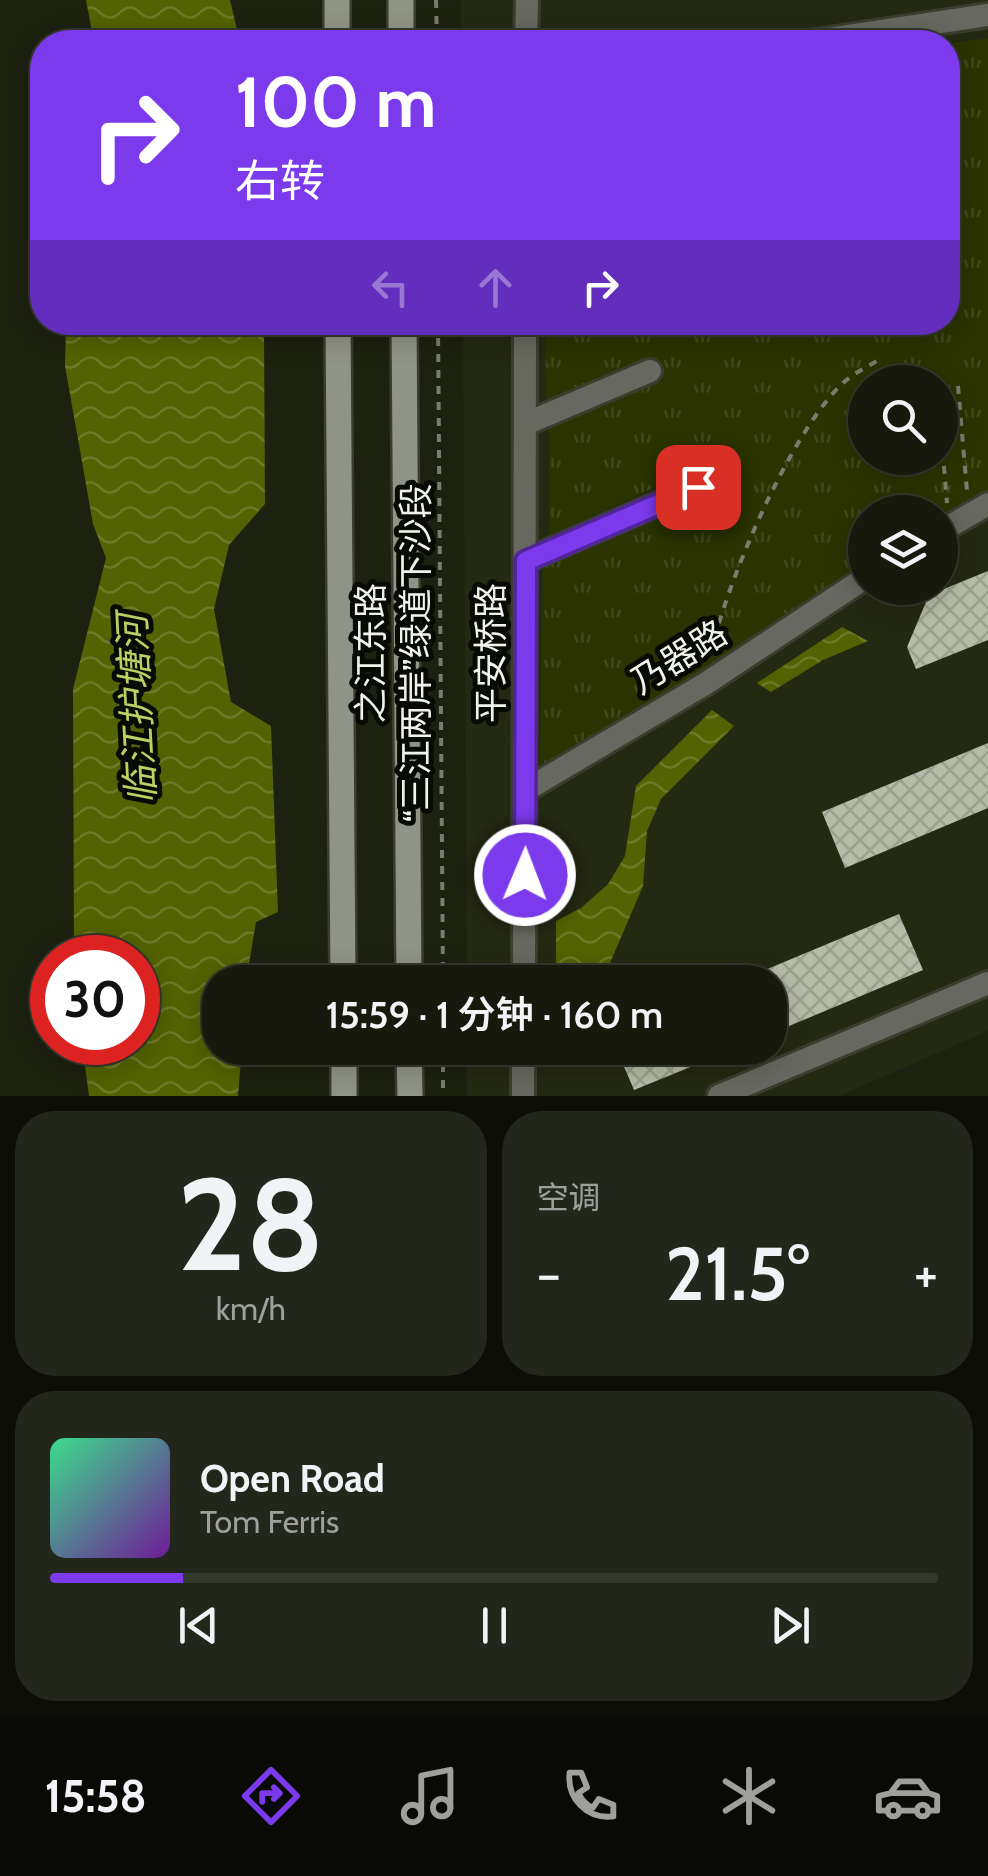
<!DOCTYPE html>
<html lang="zh">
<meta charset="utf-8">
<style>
body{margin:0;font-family:Cabin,"Noto Sans SC",sans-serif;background:#23261a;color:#f1f3f6;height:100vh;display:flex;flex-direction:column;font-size:38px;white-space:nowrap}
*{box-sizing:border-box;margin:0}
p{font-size:32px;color:#9ea09d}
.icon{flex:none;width:55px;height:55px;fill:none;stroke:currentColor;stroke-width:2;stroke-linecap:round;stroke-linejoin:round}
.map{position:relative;height:1096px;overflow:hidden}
.panel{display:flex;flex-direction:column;gap:15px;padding:15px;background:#0c0e07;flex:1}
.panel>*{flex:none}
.hud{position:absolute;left:30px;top:30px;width:930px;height:305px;border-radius:40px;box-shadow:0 5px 25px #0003,0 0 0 2px #35382d;background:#7c3aed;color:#fff;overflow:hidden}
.tools{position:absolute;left:848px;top:365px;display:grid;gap:20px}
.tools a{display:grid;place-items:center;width:110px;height:110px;border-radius:50%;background:#16190c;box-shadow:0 5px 25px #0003,0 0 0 2px #35382d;font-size:50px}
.speed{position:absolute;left:30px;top:935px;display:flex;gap:20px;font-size:50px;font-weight:700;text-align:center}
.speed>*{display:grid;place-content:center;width:130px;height:130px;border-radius:50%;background:#16190c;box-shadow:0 5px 25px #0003,0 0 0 2px #35382d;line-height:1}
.speed .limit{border:15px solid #d22;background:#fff;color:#111}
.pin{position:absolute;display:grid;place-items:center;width:85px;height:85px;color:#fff;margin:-42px;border-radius:20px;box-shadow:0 5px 15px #0006}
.me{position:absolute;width:110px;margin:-55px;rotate:1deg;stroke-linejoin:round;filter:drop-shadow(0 0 8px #0008)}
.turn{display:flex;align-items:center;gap:35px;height:210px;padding:0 40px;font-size:45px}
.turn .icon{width:130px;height:130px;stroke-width:2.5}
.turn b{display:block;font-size:70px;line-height:85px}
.lanes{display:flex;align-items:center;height:95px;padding:0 40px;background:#0003;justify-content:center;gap:50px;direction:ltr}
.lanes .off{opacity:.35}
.big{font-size:75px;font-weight:600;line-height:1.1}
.panel .card{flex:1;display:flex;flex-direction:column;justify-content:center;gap:15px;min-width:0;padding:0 35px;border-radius:40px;background:#23261a}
.panel .dial{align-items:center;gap:0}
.dial b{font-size:130px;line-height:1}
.song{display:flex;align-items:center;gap:30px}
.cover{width:120px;height:120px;border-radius:15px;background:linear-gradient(135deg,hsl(150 70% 55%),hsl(280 70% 35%))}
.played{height:10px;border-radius:5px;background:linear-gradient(90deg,#7c3aed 15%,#35382d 15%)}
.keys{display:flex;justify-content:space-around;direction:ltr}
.heat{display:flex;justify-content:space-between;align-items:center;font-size:55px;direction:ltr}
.panel .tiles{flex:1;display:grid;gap:15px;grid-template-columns:1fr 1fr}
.card:last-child{grid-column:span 2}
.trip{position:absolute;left:202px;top:965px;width:585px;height:100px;border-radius:40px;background:#16190c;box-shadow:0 5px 25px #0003,0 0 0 2px #35382d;font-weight:600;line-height:100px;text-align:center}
.dock{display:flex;height:160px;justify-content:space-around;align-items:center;background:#090a05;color:#9ea09d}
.dock .icon{width:70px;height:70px}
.dock .active{color:#7c3aed}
.dock b{font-size:45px;color:#f1f3f6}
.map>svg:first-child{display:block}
</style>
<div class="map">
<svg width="988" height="1096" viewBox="0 0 988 1096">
<defs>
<pattern id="grass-tufts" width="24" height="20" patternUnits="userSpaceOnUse" patternTransform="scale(2.5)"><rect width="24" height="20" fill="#2b3301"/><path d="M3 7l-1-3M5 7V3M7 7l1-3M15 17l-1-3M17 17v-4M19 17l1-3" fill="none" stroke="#40471a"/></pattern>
<pattern id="water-waves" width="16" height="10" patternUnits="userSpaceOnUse" patternTransform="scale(2.5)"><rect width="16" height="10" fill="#536202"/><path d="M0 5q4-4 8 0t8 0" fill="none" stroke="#6c7927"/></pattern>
<pattern id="building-cross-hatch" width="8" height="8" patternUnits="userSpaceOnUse" patternTransform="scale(2.5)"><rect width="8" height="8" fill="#b6bca7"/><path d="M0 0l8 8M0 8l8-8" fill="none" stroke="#9a9f8f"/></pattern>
</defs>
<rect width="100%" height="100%" fill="#1d2110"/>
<path fill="#242912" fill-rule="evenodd" d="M461 0H988V1031L839 1096H467V1048H770V982H467L463 323 948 322V42H461ZM865 382H940V458H865ZM865 512H940V588H865Z"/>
<path fill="url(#grass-tufts)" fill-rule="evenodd" d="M988 38V508L940 537V512H865V583L540 770 543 563 709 494 697 468 549 536V428L664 380 652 356 546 400 545 323 948 322V44ZM865 382H940V458H865Z"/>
<g fill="url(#water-waves)">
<polygon points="86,0 230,0 240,42 94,42"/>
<polygon points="255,323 264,330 265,504 229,545 214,609 231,702 271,726 278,912 256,922 246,982 220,982 220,1048 242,1048 238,1096 89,1096 82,1043 138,1042 138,958 74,957 73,689 106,558 93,524 65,366 66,323"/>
<polygon points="842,627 868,641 823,660 771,692 757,683"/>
<polygon points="712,710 734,726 661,799 647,831 643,886 610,963 609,982 556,982 556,921 581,908 608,884 625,856 636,786"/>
</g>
<g fill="url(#building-cross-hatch)">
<polygon points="988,571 988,640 916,669 907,647 929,595"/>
<polygon points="988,743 988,808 845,868 822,812"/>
<polygon points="899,914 923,970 770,1034 770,982 736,982"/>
<polygon points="616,1048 737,1048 634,1090"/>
</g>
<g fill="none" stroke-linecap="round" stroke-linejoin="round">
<defs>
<g id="minor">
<polyline points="526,42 527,0"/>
<polyline points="809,42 988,15"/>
<polyline points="525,424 650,371"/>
<polyline points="940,532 988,504"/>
<polyline points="525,561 697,487"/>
<polyline points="526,790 705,684 865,578"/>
<polyline points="524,982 525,322"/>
<polyline points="523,1096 523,1048"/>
<polyline points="719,1096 988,983"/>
</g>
<g id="secondary">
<polyline points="337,0 337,42"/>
<polyline points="401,0 401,42"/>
<polyline points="338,322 343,982"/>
<polyline points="404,322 409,982"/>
<polyline points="344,1048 344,1096"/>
<polyline points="409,1048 410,1096"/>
</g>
</defs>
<use href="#minor" stroke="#3b3e2e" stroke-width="28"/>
<use href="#secondary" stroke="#3b3e2e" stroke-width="30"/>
<g stroke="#797d6f" stroke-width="4" stroke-dasharray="8 8" stroke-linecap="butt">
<polyline points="436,0 437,42"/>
<polyline points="438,322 443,982"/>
<polyline points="958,386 967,491"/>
<polyline points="940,418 947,503"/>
<path d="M711 654C725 585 791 431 843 383 854 373 869 366 882 358"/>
<polyline points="443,1048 443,1096"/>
</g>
<use href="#minor" stroke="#676960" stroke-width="22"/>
<use href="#secondary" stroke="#909486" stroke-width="25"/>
</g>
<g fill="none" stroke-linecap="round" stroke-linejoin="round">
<defs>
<polyline id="route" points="525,875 526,561 698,487"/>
</defs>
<use href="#route" stroke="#51269a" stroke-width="25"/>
<use href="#route" stroke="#7c3aed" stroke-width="18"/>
</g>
<g text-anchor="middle" stroke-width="10" stroke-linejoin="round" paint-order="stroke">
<g font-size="35" fill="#f0f3e8" stroke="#080a04">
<text transform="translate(371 653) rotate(-90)" y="12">之江东路</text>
<text transform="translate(416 653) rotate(-90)" y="12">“三江两岸”绿道下沙段</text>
<text transform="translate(491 653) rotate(-90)" y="12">平安桥路</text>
<text transform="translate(679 657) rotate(-32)" y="12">乃器路</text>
</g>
<g font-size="38" font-style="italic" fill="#bad163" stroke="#080a04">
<text transform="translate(137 709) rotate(-93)" y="13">临江护塘河</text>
</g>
</g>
</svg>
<div class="tools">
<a><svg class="icon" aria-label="search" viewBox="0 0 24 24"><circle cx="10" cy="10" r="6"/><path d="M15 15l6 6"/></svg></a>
<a><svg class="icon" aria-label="layers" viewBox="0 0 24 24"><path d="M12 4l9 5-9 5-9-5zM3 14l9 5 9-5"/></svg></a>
</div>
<div class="speed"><div class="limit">30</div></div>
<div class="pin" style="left:698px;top:487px;background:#d93025"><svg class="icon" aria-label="arrive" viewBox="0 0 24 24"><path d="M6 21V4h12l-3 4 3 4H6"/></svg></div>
<svg class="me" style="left:525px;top:875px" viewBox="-20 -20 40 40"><circle r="17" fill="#7c3aed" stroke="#fff" stroke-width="3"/><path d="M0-11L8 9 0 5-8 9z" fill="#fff"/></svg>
<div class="trip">15:59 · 1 分钟 · 160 m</div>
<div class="hud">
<div class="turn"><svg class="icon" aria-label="right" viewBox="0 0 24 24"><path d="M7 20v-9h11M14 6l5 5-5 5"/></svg><div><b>100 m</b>右转</div></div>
<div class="lanes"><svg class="icon off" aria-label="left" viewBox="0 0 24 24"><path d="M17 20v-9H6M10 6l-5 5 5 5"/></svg><svg class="icon off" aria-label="ahead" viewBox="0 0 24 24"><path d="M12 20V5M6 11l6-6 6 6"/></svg><svg class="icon" aria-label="right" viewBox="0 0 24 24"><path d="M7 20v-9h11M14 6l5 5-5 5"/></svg></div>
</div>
</div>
<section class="panel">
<div class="tiles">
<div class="card dial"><b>28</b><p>km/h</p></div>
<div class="card"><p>空调</p>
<div class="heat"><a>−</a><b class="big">21.5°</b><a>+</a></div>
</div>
<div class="card">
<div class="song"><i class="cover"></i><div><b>Open Road</b><p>Tom Ferris</p></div></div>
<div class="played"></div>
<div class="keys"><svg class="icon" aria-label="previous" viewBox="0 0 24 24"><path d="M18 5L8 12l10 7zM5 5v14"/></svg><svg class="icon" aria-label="pause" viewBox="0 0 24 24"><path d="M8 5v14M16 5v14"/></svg><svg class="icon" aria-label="next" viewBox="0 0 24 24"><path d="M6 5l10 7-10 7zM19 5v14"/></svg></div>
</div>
</div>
</section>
<nav class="dock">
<b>15:58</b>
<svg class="icon active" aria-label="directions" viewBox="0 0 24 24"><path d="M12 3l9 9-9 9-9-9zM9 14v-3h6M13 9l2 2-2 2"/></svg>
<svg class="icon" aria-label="music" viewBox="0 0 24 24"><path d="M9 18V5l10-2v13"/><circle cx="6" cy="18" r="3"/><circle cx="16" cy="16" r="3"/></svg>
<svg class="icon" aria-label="phone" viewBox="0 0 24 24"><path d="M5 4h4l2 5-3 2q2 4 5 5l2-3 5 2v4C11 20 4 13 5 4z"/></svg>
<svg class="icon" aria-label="climate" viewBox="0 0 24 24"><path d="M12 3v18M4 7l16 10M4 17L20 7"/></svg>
<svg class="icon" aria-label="car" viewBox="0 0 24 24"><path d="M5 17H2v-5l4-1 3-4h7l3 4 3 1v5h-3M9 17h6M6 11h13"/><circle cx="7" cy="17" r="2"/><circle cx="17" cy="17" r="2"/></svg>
</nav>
